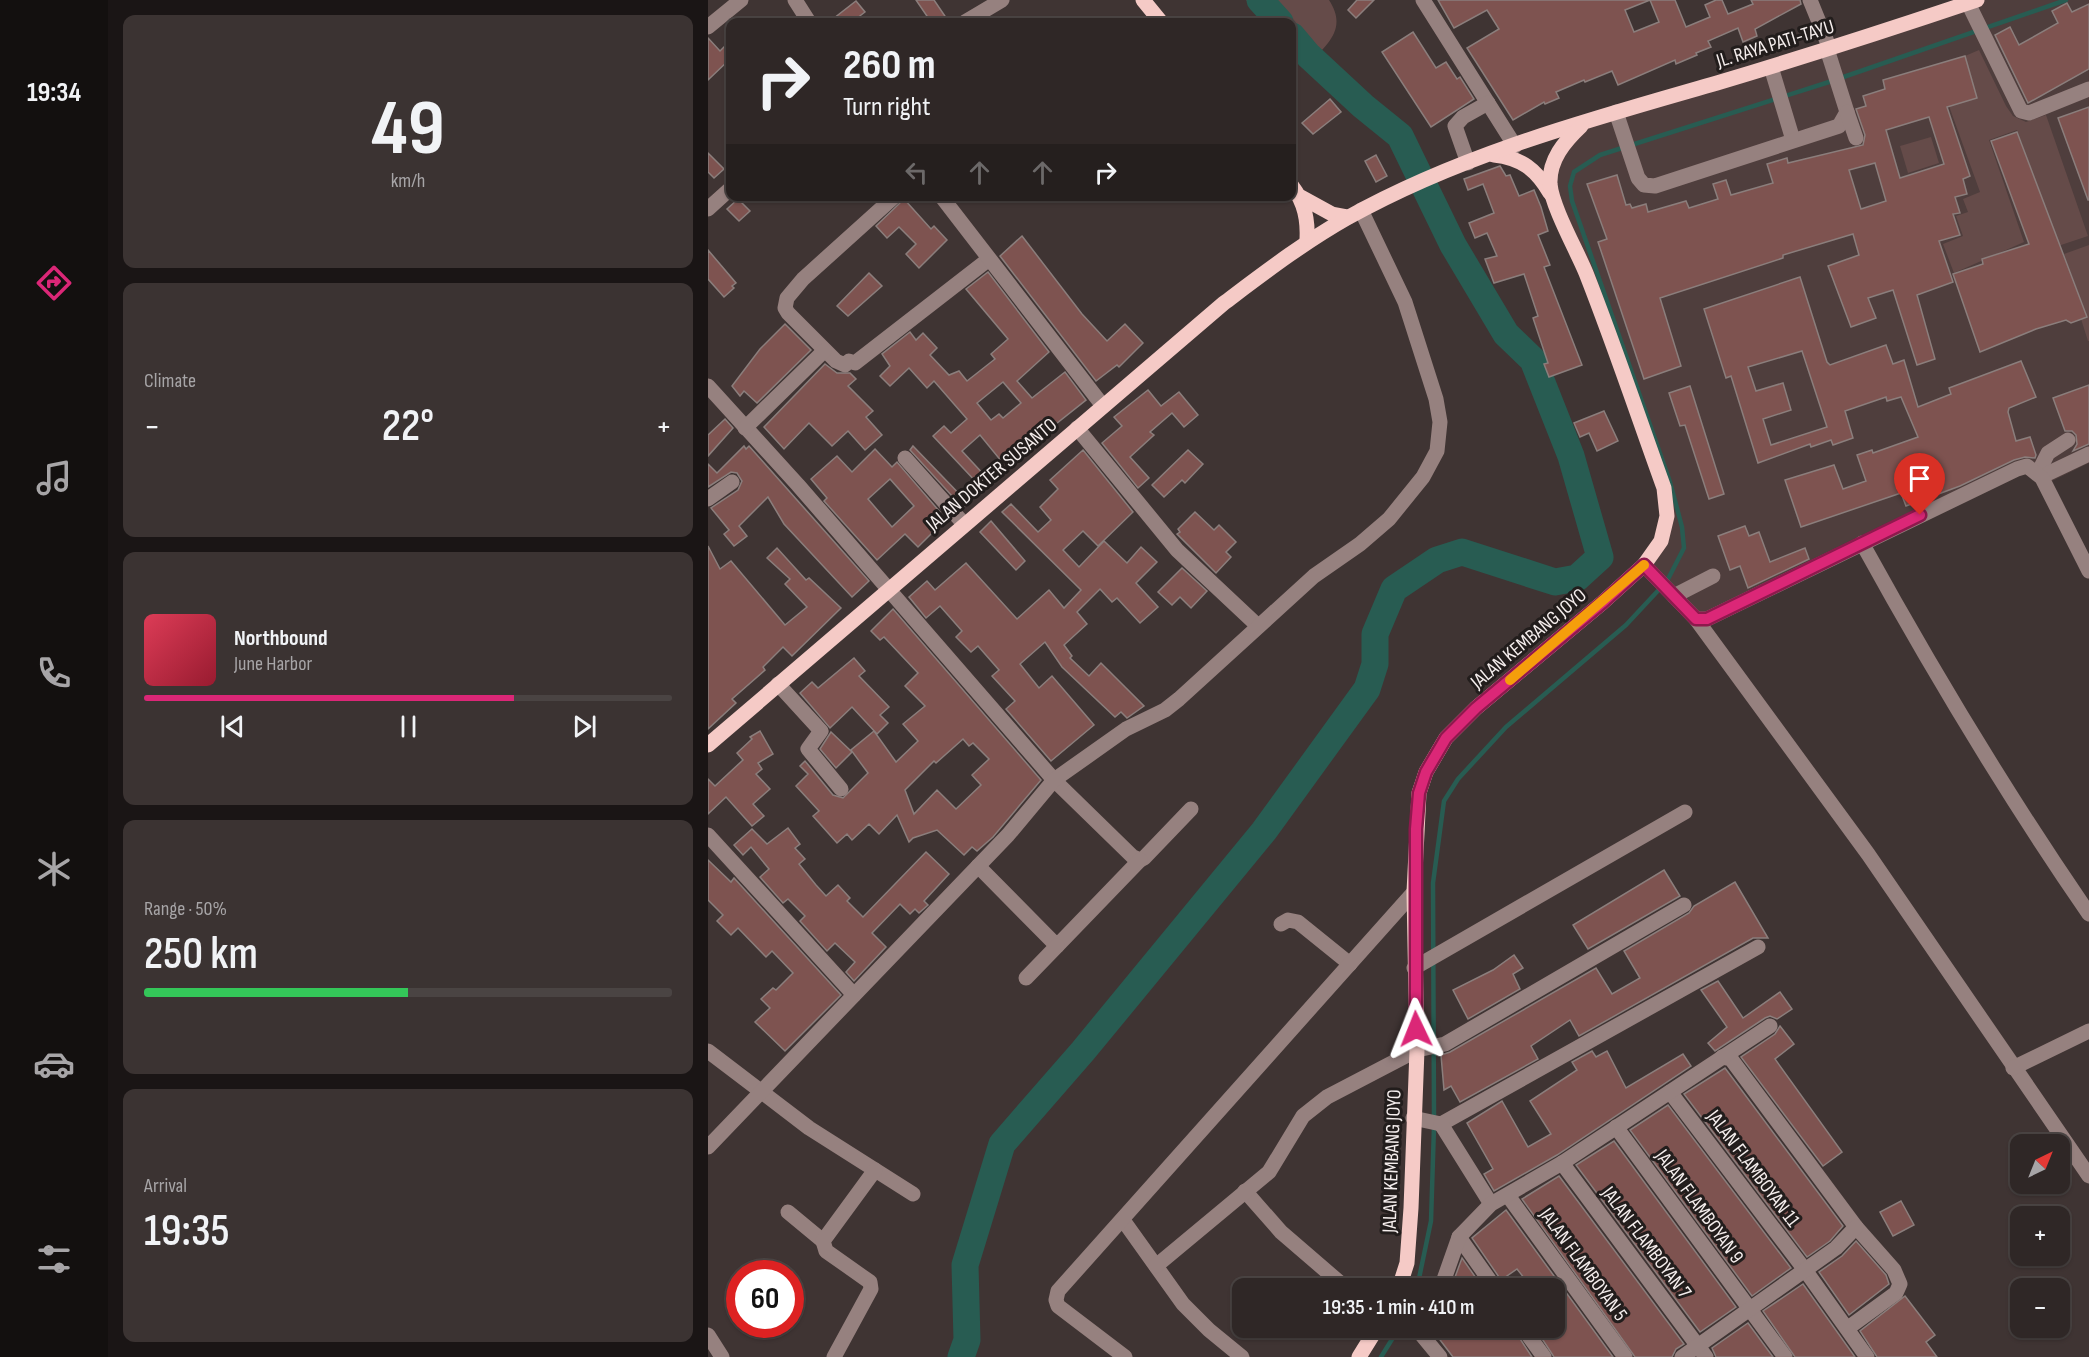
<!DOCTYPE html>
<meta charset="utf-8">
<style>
body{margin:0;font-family:"Sofia Sans Condensed",sans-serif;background:#3b3332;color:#f1f3f6;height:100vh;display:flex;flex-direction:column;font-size:22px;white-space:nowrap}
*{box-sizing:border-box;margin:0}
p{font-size:20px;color:#a7a5a7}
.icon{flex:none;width:33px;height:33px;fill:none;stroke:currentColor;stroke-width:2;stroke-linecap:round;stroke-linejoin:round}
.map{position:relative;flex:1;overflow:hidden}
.side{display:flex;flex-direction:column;gap:15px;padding:15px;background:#1a1515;width:600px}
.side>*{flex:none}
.banner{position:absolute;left:18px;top:18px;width:570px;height:183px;border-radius:12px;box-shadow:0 2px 4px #0004,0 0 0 2px #4a4443;background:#2f2726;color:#f1f3f6;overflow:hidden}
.needle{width:39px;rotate:43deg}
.fabs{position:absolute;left:1302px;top:1134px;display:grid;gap:12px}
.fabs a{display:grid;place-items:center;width:60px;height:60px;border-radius:12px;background:#2f2726;box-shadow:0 2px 4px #0004,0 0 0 2px #4a4443;font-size:30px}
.speed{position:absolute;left:18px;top:1260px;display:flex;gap:12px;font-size:30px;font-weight:700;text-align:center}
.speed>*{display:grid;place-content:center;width:78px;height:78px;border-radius:50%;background:#2f2726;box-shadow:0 2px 4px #0004,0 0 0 2px #4a4443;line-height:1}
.speed .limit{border:9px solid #d22;background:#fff;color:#111}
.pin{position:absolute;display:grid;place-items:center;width:51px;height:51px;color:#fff;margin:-62px -26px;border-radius:50% 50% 50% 0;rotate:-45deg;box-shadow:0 0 6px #0007}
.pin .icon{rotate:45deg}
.me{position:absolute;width:66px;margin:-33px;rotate:358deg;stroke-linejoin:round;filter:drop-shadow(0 0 4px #0008)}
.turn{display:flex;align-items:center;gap:21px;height:126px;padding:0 18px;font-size:27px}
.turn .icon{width:78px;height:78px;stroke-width:2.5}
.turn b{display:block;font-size:42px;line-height:51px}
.lanes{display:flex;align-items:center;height:57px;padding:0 18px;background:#0003;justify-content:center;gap:30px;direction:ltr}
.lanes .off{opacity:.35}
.big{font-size:45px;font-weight:600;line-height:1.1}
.side .tile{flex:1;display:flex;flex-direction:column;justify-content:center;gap:9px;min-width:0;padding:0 21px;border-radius:12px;background:#3b3332}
.side .dial{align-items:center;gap:0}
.dial b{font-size:78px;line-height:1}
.song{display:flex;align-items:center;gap:18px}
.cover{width:72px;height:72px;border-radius:9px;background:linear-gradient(135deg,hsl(350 70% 55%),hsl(350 70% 35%))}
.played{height:6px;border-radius:3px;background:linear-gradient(90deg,#db2777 70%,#4a4443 70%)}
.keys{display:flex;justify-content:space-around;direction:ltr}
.heat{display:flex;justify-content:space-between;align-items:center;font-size:33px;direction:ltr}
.charge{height:9px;border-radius:4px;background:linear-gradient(90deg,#34c759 50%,#4a4443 0)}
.trip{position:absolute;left:524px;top:1278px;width:333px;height:60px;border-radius:12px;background:#2f2726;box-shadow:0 2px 4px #0004,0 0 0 2px #4a4443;font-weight:600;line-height:60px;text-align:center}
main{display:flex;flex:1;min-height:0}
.dock{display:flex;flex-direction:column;width:108px;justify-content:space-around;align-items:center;background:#13100f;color:#a7a5a7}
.dock .icon{width:42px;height:42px}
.dock .current{color:#db2777}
.dock b{font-size:27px;color:#f1f3f6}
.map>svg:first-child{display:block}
</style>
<main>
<nav class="dock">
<b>19:34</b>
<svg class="icon current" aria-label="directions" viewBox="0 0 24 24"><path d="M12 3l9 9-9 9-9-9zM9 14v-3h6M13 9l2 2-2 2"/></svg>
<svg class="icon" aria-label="music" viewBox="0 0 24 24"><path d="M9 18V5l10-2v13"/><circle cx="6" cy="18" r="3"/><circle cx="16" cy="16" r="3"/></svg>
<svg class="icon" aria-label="phone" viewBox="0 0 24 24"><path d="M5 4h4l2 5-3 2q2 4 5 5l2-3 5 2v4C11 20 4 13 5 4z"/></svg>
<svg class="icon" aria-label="climate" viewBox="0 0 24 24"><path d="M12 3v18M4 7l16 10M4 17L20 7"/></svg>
<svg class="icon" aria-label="car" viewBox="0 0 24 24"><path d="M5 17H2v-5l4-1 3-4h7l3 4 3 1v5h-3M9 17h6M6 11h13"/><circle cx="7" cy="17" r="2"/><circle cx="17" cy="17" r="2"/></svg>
<svg class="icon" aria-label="filters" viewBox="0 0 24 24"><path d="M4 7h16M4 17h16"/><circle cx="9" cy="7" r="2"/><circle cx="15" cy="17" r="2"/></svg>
</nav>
<section class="side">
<div class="tile dial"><b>49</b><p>km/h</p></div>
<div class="tile"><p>Climate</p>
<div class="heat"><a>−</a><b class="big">22°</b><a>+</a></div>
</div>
<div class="tile">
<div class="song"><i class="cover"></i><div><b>Northbound</b><p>June Harbor</p></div></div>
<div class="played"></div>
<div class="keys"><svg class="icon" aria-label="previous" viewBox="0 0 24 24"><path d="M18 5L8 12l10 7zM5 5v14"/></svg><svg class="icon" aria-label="pause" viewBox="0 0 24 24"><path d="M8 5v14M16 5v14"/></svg><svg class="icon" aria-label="next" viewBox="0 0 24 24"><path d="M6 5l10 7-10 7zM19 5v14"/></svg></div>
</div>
<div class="tile"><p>Range · 50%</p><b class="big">250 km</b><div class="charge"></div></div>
<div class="tile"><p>Arrival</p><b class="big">19:35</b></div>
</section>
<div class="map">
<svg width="1381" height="1357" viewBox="0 0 1381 1357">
<rect width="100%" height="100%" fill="#3f3433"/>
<polygon fill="#4f3e3d" points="1269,0 1381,0 1381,463 1338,484 1324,469 999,619 936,565 959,516 843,169 877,122"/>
<g fill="#654b49">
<path d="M538 0H621C640 29 619 44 601 64L584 46V22H561Z"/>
<polygon points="1271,50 1298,106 1305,116 1318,122 1338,115 1380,236 1350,246 1309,130 1281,140 1316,242 1246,273 1235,244 1255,236 1248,216 1260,212 1255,199 1272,192 1241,106 1269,98 1257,56"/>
<polygon points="1223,137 1231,163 1200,173 1192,146"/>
<polygon points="1381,245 1381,341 1380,341 1373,319 1379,317 1356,254"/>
</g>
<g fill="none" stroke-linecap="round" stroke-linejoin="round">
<g stroke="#285c52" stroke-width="4.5">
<polyline points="726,1118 725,883 736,801 750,779 798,727 918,625 959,581 976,548 974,527 962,482 864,201 862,186 866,172 892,155 1121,82 1358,0"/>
<polyline points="709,1288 723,1221 726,1127"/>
<polyline points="673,1357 691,1328"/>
</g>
<g stroke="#285c52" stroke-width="27">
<polyline points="552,0 572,22"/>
<polyline points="253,1357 259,1340 257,1265 294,1144 375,1051 556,831 659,689 667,664 667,634 686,589 729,560 754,552 847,582 869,578 892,557 863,456 825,360 798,334 745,245 692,136 655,106 600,55 584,36"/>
</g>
</g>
<g fill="#7e5350" stroke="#8b7e7c" stroke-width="1.5" fill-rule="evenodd">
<polygon points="208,0 226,0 241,22 223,22"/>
<polygon points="649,0 666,0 648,18 640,10"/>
<polygon points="730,0 942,0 917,10 926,32 951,22 942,0 967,0 978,27 1002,17 997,5 1008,0 1014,0 1020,14 1045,4 1043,0 1092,0 1093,4 1047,29 1049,36 1035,42 1030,28 1000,41 1003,47 988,53 989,55 968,64 967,60 910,85 904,71 877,82 876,80 848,92 851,98 837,104 836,102 805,120 759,48 791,29 779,10 746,28"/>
<polygon points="148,1 157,12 144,22 121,22"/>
<polygon points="1359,3 1364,12 1381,4 1381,69 1320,103 1287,35 1302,27 1311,45 1350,23 1344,11"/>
<polygon points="705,32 728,68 738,62 749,79 752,77 766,99 723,127 674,52"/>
<polygon points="0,38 12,51 22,41 22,59 0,80"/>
<path d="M1257 56 1269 98 1239 107 1262 176 1255 179 1259 194 1247 197 1252 213 1245 214 1252 235 1231 241 1245 282 1209 295 1227 359 1209 365 1185 290 1160 298 1168 318 1143 327 1120 266 1151 255 1145 234 1075 255V258L952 298 973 366 936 379 890 242 899 239 879 184 909 175 918 205 922 204 924 208 938 204 940 212 978 201 981 208 1010 199 1005 184 1018 180 1023 195 1065 183 1059 164 1079 158 1080 163 1155 145 1157 135 1148 109 1158 106 1155 96 1177 89 1175 80ZM1221 117 1236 164 1192 178 1178 130ZM1167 163 1178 201 1153 209 1141 170Z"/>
<polygon points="622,99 633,112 605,134 594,123"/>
<polygon points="1381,107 1381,200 1380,200 1350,118"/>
<polygon points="1309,132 1379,317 1363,323 1358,320 1328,329 1272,352 1245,274 1275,264 1274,259 1321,244 1283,141"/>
<polygon points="0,153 16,169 6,178 0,172"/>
<polygon points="668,155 679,176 668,182 657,161"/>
<polygon points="792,166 798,176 802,175 811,196 826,190 833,207 840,231 830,235 842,265 836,267 874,365 841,377 836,364 840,363 825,318 830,316 816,274 786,283 777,259 789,256 779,233 767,238 761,223 786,213 775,184 760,190 756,179"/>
<polygon points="30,199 42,211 31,221 19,209"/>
<polygon points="196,199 223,229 226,226 239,240 211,268 198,254 208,244 191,227 179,238 168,226"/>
<polygon points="314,236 374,314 399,341 417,324 435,343 411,367 409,365 388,381 292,256"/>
<polygon points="0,250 28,283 24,286 26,288 16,297 0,279"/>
<path d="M280 272 341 352 309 381 324 398 357 372 378 400 334 435 328 429 303 449 306 452 294 462 272 435 254 451 278 477 270 484 225 436 236 426 243 433 259 419 226 381 219 388 201 368 182 386 172 376 182 366 174 354 202 332 208 340 215 333 229 348 222 355 241 375 251 371 259 381 287 359 283 354 300 339 258 289ZM295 382 313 403 295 418 291 414 283 420 269 403Z"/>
<polygon points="161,273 174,286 140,316 129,306"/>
<path d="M1092 277 1119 362 1122 365 1178 345 1185 364 1196 360 1210 407 1243 394 1241 388 1313 361 1328 397 1301 408 1300 412 1308 441 1322 437 1328 455 1327 458 1317 457 1306 460 1252 486 1198 506 1193 493 1093 527 1077 480 1126 465 1135 489 1158 481 1149 455 1164 450 1165 453 1210 437 1193 397 1179 401 1178 397 1137 411 1145 438 1125 445 1123 440 1103 447 1102 444 1050 463 1023 376 1018 378 996 309ZM1094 351 1119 427 1063 445 1055 419 1083 410 1075 383 1048 391 1040 367Z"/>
<polygon points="77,324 103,350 49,403 36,391 32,396 24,386 52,349"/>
<polygon points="117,364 129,373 142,373 148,379 140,386 165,411 158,417 174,435 157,450 140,431 124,446 101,423 76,449 56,427"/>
<polygon points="1381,385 1381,444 1365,451 1369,444 1368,435 1364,431 1357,431 1345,398"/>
<polygon points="982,386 1016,494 1001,499 977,425 972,426 961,393"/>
<polygon points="440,390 453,406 471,392 490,415 476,427 464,413 442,432 446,435 422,457 441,478 430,488 394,443 414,426 406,417"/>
<polygon points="896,411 910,441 889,451 881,433 872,437 866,423"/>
<polygon points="17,419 25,428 0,456 0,435"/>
<polygon points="36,446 38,449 41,446 161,581 144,597 76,524 60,497 31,526 39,536 26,546 16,534 21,530 3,508 30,490 34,481 29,473 23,472 0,487 0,464 9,473"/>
<polygon points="205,446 260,503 255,508 202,450"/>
<path d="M167 449 184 467 189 462 232 512 219 525 225 532 210 547 197 534 169 560 116 501 119 498 103 479 129 456 144 472ZM182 479 206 506 184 527 160 499Z"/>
<polygon points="375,450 425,512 390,546 375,531 355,550 371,567 396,541 419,563 433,547 449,562 428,583 450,607 432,623 409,598 404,602 392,589 369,612 379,624 356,645 364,656 362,658 381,676 393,663 436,706 419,718 413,712 407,717 354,667 337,642 312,664 331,688 344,676 386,725 343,761 298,709 307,701 284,676 291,670 270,646 263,652 248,637 254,631 232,606 218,618 201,597 219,581 227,590 258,563 309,619 341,590 356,608 373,590 294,512 303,504 330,532 343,520 332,507 350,489 342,480"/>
<polygon points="480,450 495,464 477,483 474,480 456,497 444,485"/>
<polygon points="487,512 506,530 511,525 528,542 518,552 523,557 508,573 469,534 472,532 470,529"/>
<polygon points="283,521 317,561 308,570 272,532"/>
<polygon points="1037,526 1041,536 1051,532 1062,562 1097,548 1101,559 1040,588 1032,566 1022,570 1010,536"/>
<polygon points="0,546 12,569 23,561 77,625 99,607 77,584 82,579 59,558 69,548 98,580 101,578 133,608 84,656 75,647 55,667 57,670 24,699 28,703 0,729"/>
<polygon points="474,568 499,591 483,608 472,597 464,605 450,592"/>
<path d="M185 609 333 780 285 837 269 851 264 847 256 855 229 830 205 838 201 842 189 815 171 834 161 824 144 840 139 834 129 843 105 816 111 811 88 786 100 774 92 766 97 761 125 795 135 798 160 773 143 750 166 731 188 762 210 741 195 724 217 706 197 686 210 673 176 637 172 640 163 631ZM255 739 261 746 265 743 281 759 264 775 273 785 248 809 229 790 206 814 197 790 226 761 228 763Z"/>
<polygon points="146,658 157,671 151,676 181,707 172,715 180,723 169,734 144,707 122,728 92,693 104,682 110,688"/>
<polygon points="52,731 65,754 50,763 54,769 48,774 62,789 45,804 56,816 44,826 18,797 0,814 0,779 7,786 35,760 29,753 44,739 42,737"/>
<polygon points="123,732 144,752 128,768 112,749"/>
<polygon points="80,828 92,844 87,848 97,859 91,864 108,885 118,896 130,885 142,898 139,901 155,917 218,852 241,874 216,901 220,905 211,913 207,909 202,914 192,904 164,933 178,947 146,981 138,972 147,962 127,943 119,951 92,921 97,916 80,899 75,903 52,877 61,869 43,847 35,855 26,845 44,829 59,844"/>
<polygon points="0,860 23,882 26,878 133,995 77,1051 47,1022 62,1008 53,999 65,988 68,990 85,973 64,951 58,957 30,928 23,935 9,921 15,915 0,900"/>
<polygon points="956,870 972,896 880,949 865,925"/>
<polygon points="1027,882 1060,938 1045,938 871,1036 862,1020 823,1046 830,1059 752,1102 743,1086 736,1090 733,1055 742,1052 888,968 904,994 932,978 916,951 981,913 986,906"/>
<polygon points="806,955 815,968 805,974 812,989 760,1019 745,990 785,970"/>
<polygon points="1010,981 1035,1018 1072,992 1084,1009 1069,1019 1062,1016 1057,1018 1007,1051 1000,1043 1019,1027 993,990"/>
<polygon points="1072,1026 1086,1044 1067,1059 1134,1152 1115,1166 1033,1057 1067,1034"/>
<polygon points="884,1051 888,1057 899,1051 918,1088 975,1054 983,1066 849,1155 786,1191 776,1174 785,1169 759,1123 794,1101 820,1147 843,1134 822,1101 869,1070 864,1062"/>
<polygon points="1017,1068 1135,1226 1122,1241 1099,1257 976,1094"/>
<polygon points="960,1105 1083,1268 1044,1296 922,1130"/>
<polygon points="906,1141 1028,1307 992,1332 868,1165"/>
<polygon points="851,1176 976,1344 968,1349 964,1357 927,1357 814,1199"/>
<polygon points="1193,1201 1206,1225 1185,1236 1172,1212"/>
<polygon points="798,1210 905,1357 846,1357 827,1328 846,1328 846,1288 824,1288 809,1269 793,1280 764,1238"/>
<polygon points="1148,1241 1178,1275 1181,1284 1141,1315 1111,1272 1134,1256"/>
<polygon points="754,1258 775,1288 743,1288"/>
<polygon points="1095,1284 1147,1357 1087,1357 1055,1311"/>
<polygon points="1197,1296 1227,1335 1218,1342 1229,1357 1169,1357 1152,1331"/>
<polygon points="1040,1323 1065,1357 1008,1357 1004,1348"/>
<polygon points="723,1328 805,1328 824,1357 745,1357"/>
</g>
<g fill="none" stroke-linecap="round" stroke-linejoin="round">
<g stroke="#96817f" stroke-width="15">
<polyline points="87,0 101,22"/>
<polyline points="715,0 807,146"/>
<polyline points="1102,0 1122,49"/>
<polyline points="1260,3 1313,111 1321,113 1381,89"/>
<polyline points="257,22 294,0"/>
<polyline points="0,27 33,0"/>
<polyline points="1063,67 1085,140"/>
<polyline points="908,112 930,178 936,185 947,186 1131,126 1139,112 1119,49"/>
<polyline points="1139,112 1148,138"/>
<polyline points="760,163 747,126 755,117 780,103"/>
<polyline points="187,196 95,279 79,298 77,308 80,313 128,361 137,365 141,361 147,363 281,259"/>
<polyline points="233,196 395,406"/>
<polyline points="0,209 22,189"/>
<polyline points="0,386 90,485 346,780 425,857 432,860 436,858 483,809"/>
<polyline points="37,428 116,351"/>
<polyline points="369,428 469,550 550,626"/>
<polyline points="197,458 256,524"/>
<polyline points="1330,473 1340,453 1360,440"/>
<polyline points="1341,473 1381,454"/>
<polyline points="0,499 24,482"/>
<path d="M1154 543C1224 670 1299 795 1381 914"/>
<polyline points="936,565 988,619 1160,854 1381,1176"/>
<polyline points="966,596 1005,576"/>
<polyline points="988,619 999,619 1309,469 1319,466 1334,478 1381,571"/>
<polyline points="70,684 113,731 100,749 133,789"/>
<polyline points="0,835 146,995"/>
<polyline points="270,866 349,946 432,860"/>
<polyline points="573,924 580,920 590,922 642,964"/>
<polyline points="706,968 977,812"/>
<polyline points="318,978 349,946"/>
<polyline points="0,1051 101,1128 205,1194"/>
<polyline points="1014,1057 1023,1059 1148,1227 1186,1270 1192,1284 1188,1293 1140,1328"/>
<polyline points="1305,1068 1381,1031"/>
<polyline points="962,1092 1097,1270 1159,1357"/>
<polyline points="705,1118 733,1124 1050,947"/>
<polyline points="733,1124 783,1204"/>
<polyline points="908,1127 1077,1357"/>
<polyline points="0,1147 300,835 346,780 418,729 457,710 471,699 606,576 652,544 681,519 715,477 729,451 732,422 728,399 697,302 653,210"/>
<polyline points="854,1163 998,1357"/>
<polyline points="537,1191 573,1232 638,1288"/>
<polyline points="801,1197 917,1357"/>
<polyline points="80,1212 115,1241"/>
<polyline points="415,1220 475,1304 501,1330 534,1357"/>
<polyline points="751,1237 787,1288"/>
<polyline points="448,1266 561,1172 595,1116 619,1097 709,1050 737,1044 976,905"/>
<polyline points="733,1288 751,1237 783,1204 854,1163 1062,1026"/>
<polyline points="708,1328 732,1357"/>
<polyline points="815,1328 836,1357"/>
<polyline points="0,1335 14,1357"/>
<polyline points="126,1357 163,1289 162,1282 118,1251 115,1241 167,1170"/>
<polyline points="417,1357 350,1306 348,1300 350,1291 706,892"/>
<polyline points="974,1357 1128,1248 1148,1227"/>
</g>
<g stroke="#f5cac6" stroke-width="15">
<polyline points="435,0 453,22"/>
<path d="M786 155C813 158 828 169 842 193"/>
<path d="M584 186C597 203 600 220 599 241"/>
<polyline points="593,197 624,214 640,217"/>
<path d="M0 745 516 303C556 273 595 243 639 218 753 154 884 119 1009 83 1096 57 1183 29 1269 0"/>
<path d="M691 1288 699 1263 703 1208 709 1050 706 892 711 793 718 772 738 738 768 708 894 603 936 565 953 541 959 516 956 488C930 416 906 344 878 273 869 251 844 207 842 184 841 160 856 142 873 126"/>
<polyline points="651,1357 669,1328"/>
</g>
</g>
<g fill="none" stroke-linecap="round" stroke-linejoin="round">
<defs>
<polyline id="route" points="708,1029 708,829 711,793 718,772 738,738 768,708 894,603 936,565 988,619 999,619 1212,515"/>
</defs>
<use href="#route" stroke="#8e194d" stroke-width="15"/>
<use href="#route" stroke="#db2777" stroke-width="10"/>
<polyline stroke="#f59e0b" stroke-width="10" points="802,680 936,565"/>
</g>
<g text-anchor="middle" stroke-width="6" stroke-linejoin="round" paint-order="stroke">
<g font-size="20" fill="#f5eeed" stroke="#221d1c">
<text transform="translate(1067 43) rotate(-17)" y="7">JL. RAYA PATI-TAYU</text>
<text transform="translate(283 474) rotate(-40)" y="7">JALAN DOKTER SUSANTO</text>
<text transform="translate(820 638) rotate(-40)" y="7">JALAN KEMBANG JOYO</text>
<text transform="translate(683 1161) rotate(-88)" y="7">JALAN KEMBANG JOYO</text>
<text transform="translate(1046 1168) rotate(53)" y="7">JALAN FLAMBOYAN 11</text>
<text transform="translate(992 1206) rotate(54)" y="7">JALAN FLAMBOYAN 9</text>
<text transform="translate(939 1242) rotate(53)" y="7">JALAN FLAMBOYAN 7</text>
<text transform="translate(876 1264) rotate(54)" y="7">JALAN FLAMBOYAN 5</text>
</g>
</g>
</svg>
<div class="fabs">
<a><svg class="needle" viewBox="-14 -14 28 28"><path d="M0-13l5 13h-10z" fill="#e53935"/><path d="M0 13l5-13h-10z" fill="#a7a5a7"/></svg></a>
<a>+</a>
<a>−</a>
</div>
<div class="speed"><div class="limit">60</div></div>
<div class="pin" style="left:1212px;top:515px;background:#d93025"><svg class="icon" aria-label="arrive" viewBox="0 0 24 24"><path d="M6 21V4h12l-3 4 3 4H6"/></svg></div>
<svg class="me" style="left:708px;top:1029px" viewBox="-20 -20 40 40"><path d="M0-17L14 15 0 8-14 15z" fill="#db2777" stroke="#fff" stroke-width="4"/></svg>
<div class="trip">19:35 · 1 min · 410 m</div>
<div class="banner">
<div class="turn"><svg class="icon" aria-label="right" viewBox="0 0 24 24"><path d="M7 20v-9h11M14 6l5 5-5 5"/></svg><div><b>260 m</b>Turn right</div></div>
<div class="lanes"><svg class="icon off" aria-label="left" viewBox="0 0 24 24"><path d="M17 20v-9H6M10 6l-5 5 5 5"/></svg><svg class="icon off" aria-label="ahead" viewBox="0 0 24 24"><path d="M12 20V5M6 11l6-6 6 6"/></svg><svg class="icon off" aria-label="ahead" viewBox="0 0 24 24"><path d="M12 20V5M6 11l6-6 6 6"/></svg><svg class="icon" aria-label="right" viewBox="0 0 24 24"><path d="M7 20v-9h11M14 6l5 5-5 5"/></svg></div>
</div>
</div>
</main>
